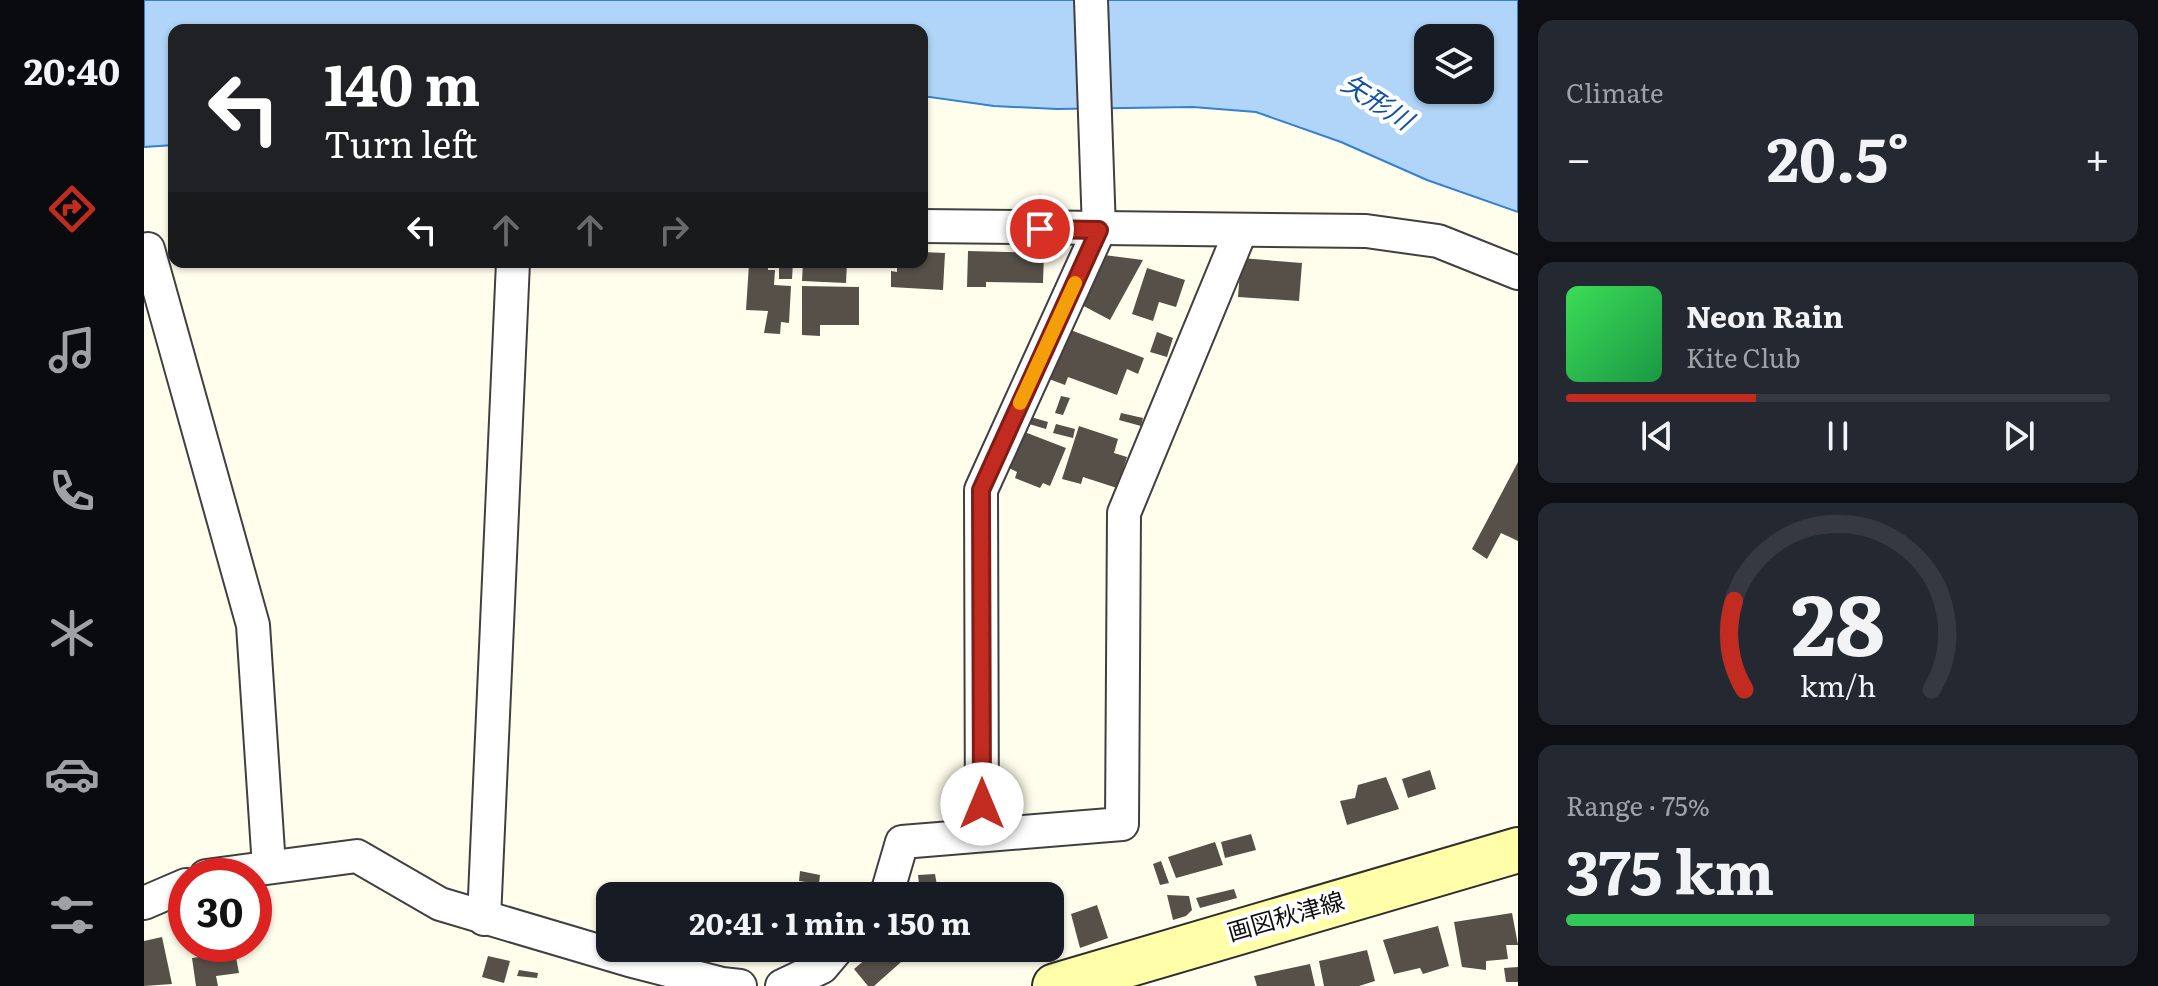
<!DOCTYPE html>
<meta charset="utf-8">
<style>
body{margin:0;font-family:Literata,"Noto Sans JP",serif;background:#242831;color:#f1f3f6;height:100vh;display:flex;flex-direction:column;font-size:30px;white-space:nowrap}
*{box-sizing:border-box;margin:0}
p{font-size:26px;color:#9ea1a6}
.icon{flex:none;width:44px;height:44px;fill:none;stroke:currentColor;stroke-width:2;stroke-linecap:round;stroke-linejoin:round}
.map{position:relative;flex:1;overflow:hidden}
.side{display:flex;flex-direction:column;gap:20px;padding:20px;background:#0d0f14;width:640px}
.side>*{flex:none}
.banner{position:absolute;left:24px;top:24px;width:760px;height:244px;border-radius:16px;box-shadow:0 2px 6px #0004;background:#202124;color:#fff;overflow:hidden}
.tools{position:absolute;left:1270px;top:24px;display:grid;gap:16px}
.tools a{display:grid;place-items:center;width:80px;height:80px;border-radius:16px;background:#171b24;box-shadow:0 2px 6px #0004;font-size:40px}
.speed{position:absolute;left:24px;top:858px;display:flex;gap:16px;font-size:40px;font-weight:700;text-align:center}
.speed>*{display:grid;place-content:center;width:104px;height:104px;border-radius:50%;background:#171b24;box-shadow:0 2px 6px #0004;line-height:1}
.speed .limit{border:12px solid #d22;background:#fff;color:#111}
.pin{position:absolute;display:grid;place-items:center;width:68px;height:68px;color:#fff;margin:-34px;border:4px solid #fff;border-radius:50%;box-shadow:0 2px 8px #0007}
.me{position:absolute;width:88px;margin:-44px;rotate:0deg;stroke-linejoin:round;filter:drop-shadow(0 0 6px #0008)}
.turn{display:flex;align-items:center;gap:28px;height:168px;padding:0 24px;font-size:36px}
.turn .icon{width:104px;height:104px;stroke-width:2.5}
.turn b{display:block;font-size:56px;line-height:68px}
.lanes{display:flex;align-items:center;height:76px;padding:0 24px;background:#0003;justify-content:center;gap:40px;direction:ltr}
.lanes .off{opacity:.35}
.big{font-size:60px;font-weight:700;line-height:1.1}
.side .card{flex:1;display:flex;flex-direction:column;justify-content:center;gap:12px;min-width:0;padding:0 28px;border-radius:16px;background:#242831}
.side .dial{align-items:center;gap:0}
.dial svg{height:208px;overflow:visible;fill:none;stroke:#363941;stroke-width:7;stroke-linecap:round;text-anchor:middle}
.dial text{fill:#f1f3f6;stroke:none}
.song{display:flex;align-items:center;gap:24px}
.cover{width:96px;height:96px;border-radius:12px;background:linear-gradient(135deg,hsl(130 70% 55%),hsl(140 70% 35%))}
.played{height:8px;border-radius:4px;background:linear-gradient(90deg,#c22c20 35%,#363941 35%)}
.keys{display:flex;justify-content:space-around;direction:ltr}
.heat{display:flex;justify-content:space-between;align-items:center;font-size:44px;direction:ltr}
.charge{height:12px;border-radius:6px;background:linear-gradient(90deg,#34c759 75%,#363941 0)}
.trip{position:absolute;left:452px;top:882px;width:468px;height:80px;border-radius:16px;background:#171b24;box-shadow:0 2px 6px #0004;font-weight:700;line-height:80px;text-align:center}
main{display:flex;flex:1;min-height:0}
.menu{display:flex;flex-direction:column;width:144px;justify-content:space-around;align-items:center;background:#090b0e;color:#9ea1a6}
.menu .icon{width:56px;height:56px}
.menu .selected{color:#c22c20}
.menu b{font-size:36px;color:#f1f3f6}
.map>svg:first-child{display:block}
</style>
<main>
<nav class="menu">
<b>20:40</b>
<svg class="icon selected" aria-label="directions" viewBox="0 0 24 24"><path d="M12 3l9 9-9 9-9-9zM9 14v-3h6M13 9l2 2-2 2"/></svg>
<svg class="icon" aria-label="music" viewBox="0 0 24 24"><path d="M9 18V5l10-2v13"/><circle cx="6" cy="18" r="3"/><circle cx="16" cy="16" r="3"/></svg>
<svg class="icon" aria-label="phone" viewBox="0 0 24 24"><path d="M5 4h4l2 5-3 2q2 4 5 5l2-3 5 2v4C11 20 4 13 5 4z"/></svg>
<svg class="icon" aria-label="climate" viewBox="0 0 24 24"><path d="M12 3v18M4 7l16 10M4 17L20 7"/></svg>
<svg class="icon" aria-label="car" viewBox="0 0 24 24"><path d="M5 17H2v-5l4-1 3-4h7l3 4 3 1v5h-3M9 17h6M6 11h13"/><circle cx="7" cy="17" r="2"/><circle cx="17" cy="17" r="2"/></svg>
<svg class="icon" aria-label="filters" viewBox="0 0 24 24"><path d="M4 7h16M4 17h16"/><circle cx="9" cy="7" r="2"/><circle cx="15" cy="17" r="2"/></svg>
</nav>
<div class="map">
<svg width="1374" height="986" viewBox="0 0 1374 986">
<rect width="100%" height="100%" fill="#fffeed"/>
<path fill="#b0d5f8" stroke="#3480d2" stroke-width="2" fill-rule="evenodd" d="M0 0H1374V212L1283 180 1197 142 1112 112 1049 107 913 109 850 106 778 96V30H30V145L0 147ZM1284 38H1336V90H1284Z"/>
<g fill="#565049">
<polygon points="824,251 900,253 899,283 842,282 842,287 823,287"/>
<polygon points="778,252 801,253 799,290 747,287 747,271 753,272 753,262 778,262"/>
<polygon points="960,255 999,260 966,320 934,303"/>
<polygon points="1097,258 1158,263 1155,301 1094,297"/>
<polygon points="635,262 649,262 648,279 635,279"/>
<polygon points="659,262 703,262 702,283 658,281"/>
<polygon points="605,264 624,265 624,270 631,270 630,285 647,286 645,323 637,322 636,334 620,333 624,311 602,310"/>
<polygon points="1003,268 1041,280 1032,307 1015,302 1009,321 988,314"/>
<polygon points="658,286 715,287 715,325 676,325 676,336 658,335"/>
<polygon points="924,329 1000,358 994,374 983,369 973,395 924,377 921,385 905,379"/>
<polygon points="1013,332 1029,338 1023,357 1006,352"/>
<polygon points="917,396 926,398 919,415 911,413"/>
<polygon points="977,413 999,418 997,426 975,420"/>
<polygon points="887,417 904,422 902,429 885,424"/>
<polygon points="912,424 931,429 929,438 909,433"/>
<polygon points="935,426 974,439 970,453 983,457 973,488 939,477 937,484 918,479"/>
<polygon points="878,431 922,448 906,486 899,483 896,488 871,478 873,472 863,467"/>
<polygon points="1374,462 1374,541 1357,533 1343,559 1328,549"/>
<polygon points="1286,770 1292,789 1264,798 1258,779"/>
<polygon points="1242,777 1255,809 1203,825 1196,801 1211,798 1214,785"/>
<polygon points="1107,834 1112,850 1081,858 1077,842"/>
<polygon points="1071,842 1079,865 1032,878 1024,857"/>
<polygon points="1017,861 1025,883 1016,885 1009,864"/>
<polygon points="656,871 676,875 675,884 655,881"/>
<polygon points="791,874 794,891 776,893 774,875"/>
<polygon points="1090,889 1093,898 1056,908 1052,898"/>
<polygon points="1023,895 1045,896 1048,910 1042,916 1029,920"/>
<polygon points="953,905 964,938 936,948 927,914"/>
<polygon points="1368,913 1374,945 1362,945 1364,959 1342,961 1342,970 1318,967 1310,922"/>
<polygon points="1294,926 1305,966 1279,974 1276,968 1250,974 1239,940"/>
<polygon points="18,937 28,984 0,986 0,941"/>
<polygon points="43,944 83,944 83,946 44,951"/>
<polygon points="735,948 759,948 765,955 730,986 724,986 710,969"/>
<polygon points="1223,950 1231,981 1215,986 1180,986 1175,961"/>
<polygon points="91,952 95,973 72,976 74,986 52,986 48,958"/>
<polygon points="344,956 366,961 360,983 338,977"/>
<polygon points="1166,964 1171,986 1113,986 1110,976"/>
<polygon points="1374,967 1374,982 1362,982 1360,968"/>
<polygon points="375,970 394,973 393,978 373,976"/>
</g>
<g fill="none" stroke-linecap="round" stroke-linejoin="round">
<defs>
<g id="minor">
<polyline points="778,226 1222,231 1294,241 1374,273"/>
<polyline points="4,249 109,625 125,867"/>
<polyline points="838,835 837,490 955,230 947,0"/>
<polyline points="62,876 213,856 296,904 485,960 578,984 596,986"/>
<polyline points="739,896 744,890 758,842 978,824 980,513 1097,230"/>
<polyline points="0,903 42,885"/>
<polyline points="340,919 369,262"/>
<polyline points="638,986 678,967 694,948"/>
</g>
<polyline id="secondary" points="911,986 1374,850"/>
</defs>
<use href="#minor" stroke="#404040" stroke-width="36"/>
<use href="#secondary" stroke="#2f2f2f" stroke-width="48"/>
<use href="#minor" stroke="#fff" stroke-width="32"/>
<use href="#secondary" stroke="#feffa8" stroke-width="44"/>
</g>
<g fill="none" stroke-linecap="round" stroke-linejoin="round">
<defs>
<polyline id="route" points="838,804 837,490 955,230 896,229"/>
</defs>
<use href="#route" stroke="#7e1d15" stroke-width="20"/>
<use href="#route" stroke="#c22c20" stroke-width="14"/>
<polyline stroke="#f59e0b" stroke-width="14" points="876,403 931,283"/>
</g>
<g text-anchor="middle" stroke-width="8" stroke-linejoin="round" paint-order="stroke">
<g font-size="24" fill="#0d0d0d" stroke="#fff">
<text transform="translate(1142 917) rotate(-16)" y="8">画図秋津線</text>
</g>
<g font-size="26" font-style="italic" fill="#1252a4" stroke="#fff">
<text transform="translate(1233 102) rotate(33)" y="9">矢形川</text>
</g>
</g>
</svg>
<div class="tools">
<a><svg class="icon" aria-label="layers" viewBox="0 0 24 24"><path d="M12 4l9 5-9 5-9-5zM3 14l9 5 9-5"/></svg></a>
</div>
<div class="speed"><div class="limit">30</div></div>
<div class="pin" style="left:896px;top:229px;background:#d93025"><svg class="icon" aria-label="arrive" viewBox="0 0 24 24"><path d="M6 21V4h12l-3 4 3 4H6"/></svg></div>
<svg class="me" style="left:838px;top:804px" viewBox="-20 -20 40 40"><circle r="19" fill="#fff"/><path d="M0-13L10 11 0 6-10 11z" fill="#c22c20"/></svg>
<div class="trip">20:41 · 1 min · 150 m</div>
<div class="banner">
<div class="turn"><svg class="icon" aria-label="left" viewBox="0 0 24 24"><path d="M17 20v-9H6M10 6l-5 5 5 5"/></svg><div><b>140 m</b>Turn left</div></div>
<div class="lanes"><svg class="icon" aria-label="left" viewBox="0 0 24 24"><path d="M17 20v-9H6M10 6l-5 5 5 5"/></svg><svg class="icon off" aria-label="ahead" viewBox="0 0 24 24"><path d="M12 20V5M6 11l6-6 6 6"/></svg><svg class="icon off" aria-label="ahead" viewBox="0 0 24 24"><path d="M12 20V5M6 11l6-6 6 6"/></svg><svg class="icon off" aria-label="right" viewBox="0 0 24 24"><path d="M7 20v-9h11M14 6l5 5-5 5"/></svg></div>
</div>
</div>
<section class="side">
<div class="card"><p>Climate</p>
<div class="heat"><a>−</a><b class="big">20.5°</b><a>+</a></div>
</div>
<div class="card">
<div class="song"><i class="cover"></i><div><b>Neon Rain</b><p>Kite Club</p></div></div>
<div class="played"></div>
<div class="keys"><svg class="icon" aria-label="previous" viewBox="0 0 24 24"><path d="M18 5L8 12l10 7zM5 5v14"/></svg><svg class="icon" aria-label="pause" viewBox="0 0 24 24"><path d="M8 5v14M16 5v14"/></svg><svg class="icon" aria-label="next" viewBox="0 0 24 24"><path d="M6 5l10 7-10 7zM19 5v14"/></svg></div>
</div>
<div class="card dial"><svg viewBox="0 0 100 80">
<path d="M14 69A42 42 0 1 1 86 69"/>
<path d="M14 69A42 42 0 0 1 10 35" stroke="#c22c20"/>
<text x="50" y="56" font-size="32" font-weight="700">28</text>
<text x="50" y="72" font-size="11">km/h</text>
</svg></div>
<div class="card"><p>Range · 75%</p><b class="big">375 km</b><div class="charge"></div></div>
</section>
</main>
